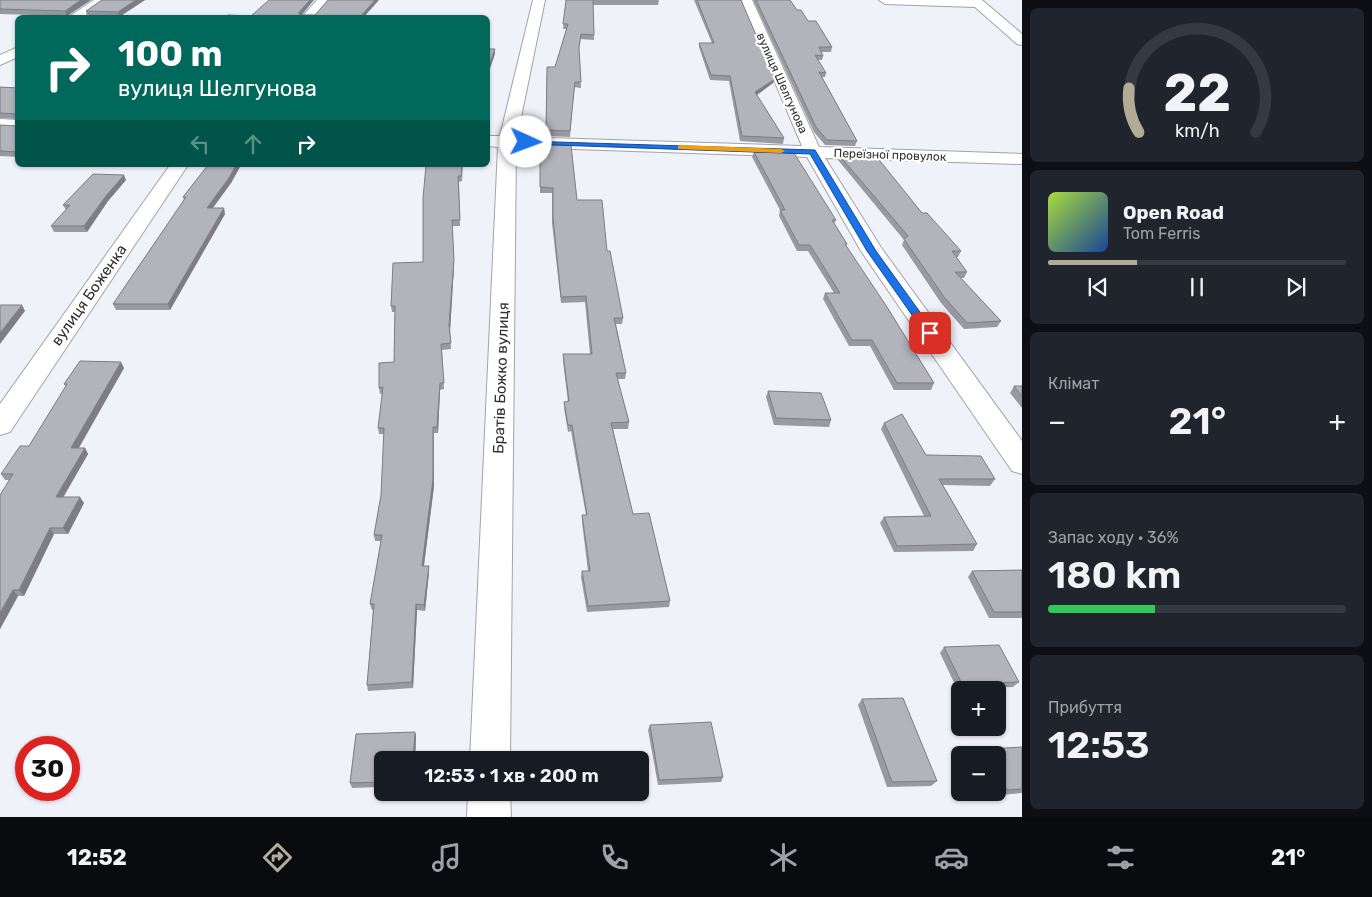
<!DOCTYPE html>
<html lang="uk">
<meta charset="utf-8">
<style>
body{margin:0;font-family:Rubik,sans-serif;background:#20242c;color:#f1f3f6;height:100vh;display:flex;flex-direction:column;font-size:19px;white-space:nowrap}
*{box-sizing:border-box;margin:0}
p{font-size:16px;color:#9ea1a6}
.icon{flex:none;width:28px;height:28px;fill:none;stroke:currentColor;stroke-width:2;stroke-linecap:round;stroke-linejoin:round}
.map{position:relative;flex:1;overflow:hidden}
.sheet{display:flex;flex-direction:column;gap:8px;padding:8px;background:#0d0f14;width:350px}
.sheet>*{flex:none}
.banner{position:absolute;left:15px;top:15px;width:475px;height:152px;border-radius:8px;box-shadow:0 1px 4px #0004;background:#00695c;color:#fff;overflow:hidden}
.fabs{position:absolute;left:951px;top:681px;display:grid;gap:10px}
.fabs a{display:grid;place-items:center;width:55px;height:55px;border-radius:8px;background:#171b24;box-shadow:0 1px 4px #0004;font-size:25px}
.speed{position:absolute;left:15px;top:736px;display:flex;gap:10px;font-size:25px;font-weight:700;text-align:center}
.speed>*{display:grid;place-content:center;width:65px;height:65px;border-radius:50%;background:#171b24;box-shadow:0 1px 4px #0004;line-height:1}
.speed .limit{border:8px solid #d22;background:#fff;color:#111}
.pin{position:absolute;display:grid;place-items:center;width:42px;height:42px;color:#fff;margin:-21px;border-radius:10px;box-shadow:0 2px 8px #0006}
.me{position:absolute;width:55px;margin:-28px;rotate:92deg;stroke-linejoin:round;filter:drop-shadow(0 0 4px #0008)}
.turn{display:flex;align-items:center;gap:18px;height:105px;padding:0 20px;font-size:22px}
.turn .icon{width:65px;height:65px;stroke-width:2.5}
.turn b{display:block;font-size:35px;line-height:42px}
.lanes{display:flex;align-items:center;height:48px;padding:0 20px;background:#0003;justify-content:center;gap:25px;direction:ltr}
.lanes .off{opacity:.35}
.big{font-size:38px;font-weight:600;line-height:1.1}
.sheet .widget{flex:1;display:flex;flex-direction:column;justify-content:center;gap:8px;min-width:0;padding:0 18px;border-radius:8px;background:#20242c}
.sheet .dial{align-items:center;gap:0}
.dial svg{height:130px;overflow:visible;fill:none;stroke:#363941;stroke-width:7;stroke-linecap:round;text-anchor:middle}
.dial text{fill:#f1f3f6;stroke:none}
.song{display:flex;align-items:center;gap:15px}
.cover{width:60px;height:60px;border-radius:8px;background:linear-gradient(135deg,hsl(80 70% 55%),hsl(220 70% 35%))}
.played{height:5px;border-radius:2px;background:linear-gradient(90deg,#b2ac97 30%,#363941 30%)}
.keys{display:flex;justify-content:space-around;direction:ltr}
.heat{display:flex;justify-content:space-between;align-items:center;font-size:28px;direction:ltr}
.charge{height:8px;border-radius:4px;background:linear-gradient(90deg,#34c759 36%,#363941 0)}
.trip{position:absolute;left:374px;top:751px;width:275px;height:50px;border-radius:8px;background:#171b24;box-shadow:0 1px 4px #0004;font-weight:600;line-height:50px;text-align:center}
.tab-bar{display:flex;height:80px;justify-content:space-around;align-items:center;background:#090b0e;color:#9ea1a6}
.tab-bar .icon{width:35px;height:35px}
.tab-bar .selected{color:#b2ac97}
.tab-bar b{font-size:22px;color:#f1f3f6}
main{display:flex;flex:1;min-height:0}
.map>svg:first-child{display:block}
</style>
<main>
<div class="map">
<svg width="1022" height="817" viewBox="0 0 1022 817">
<rect width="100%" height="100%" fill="#f0f2fa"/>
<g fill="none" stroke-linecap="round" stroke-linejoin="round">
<defs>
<g id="minor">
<polygon points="94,0 108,0 82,18 67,18"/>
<polygon points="317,0 330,0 314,18 301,18"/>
<polygon points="533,0 545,0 517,137 802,146 740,0 752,0 819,147 1022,154 1022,164 825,158 882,249 1022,441 1022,474 1012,471 861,251 807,157 516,147 510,760 470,760 498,147 488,146 488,136 500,136"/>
<polygon points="879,0 982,0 1022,34 1022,45 1017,44 975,7 885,4"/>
<polygon points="18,47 18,57 0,65 0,55"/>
<polygon points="0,119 18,120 18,130 0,129"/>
<polygon points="170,165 188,165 10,432 0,435 0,404"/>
<polygon points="468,792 510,792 511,817 467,817"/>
</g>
</defs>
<use href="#minor" stroke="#a1a3ab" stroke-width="2"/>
<use href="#minor" fill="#fff" fill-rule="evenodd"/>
</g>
<g fill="#999aa1">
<polygon points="0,0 91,0 67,16 0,14"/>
<polygon points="102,0 145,0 119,17 87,16 86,11"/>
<polygon points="566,0 659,0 658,5 593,5 594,40 580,39 579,50 581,88 574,87 570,137 546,136 547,67 555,67 567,29 563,29"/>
<polygon points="694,0 741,0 773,83 757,95 784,138 783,144 740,141 729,81 710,80 699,47 699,43 712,43"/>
<polygon points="753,0 790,0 797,10 808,21 832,47 831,52 822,52 823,56 822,60 818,60 826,73 825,77 822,77 857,141 855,146 825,145 814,132"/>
<polygon points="0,87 18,88 18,157 0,156 0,125 17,126 17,119 0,118"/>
<polygon points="754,152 836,220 834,224 847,244 846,246 934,383 931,390 894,390 870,346 849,346 823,299 825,293 834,293 808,251 797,251 779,216 780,210 752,157"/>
<polygon points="540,153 577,200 607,251 623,318 622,324 616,324 626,373 625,379 617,379 629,422 628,429 613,429 633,514 670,601 669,607 587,612 581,577 582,571 588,571 582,522 582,515 586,515 571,431 568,432 564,408 564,402 568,402 563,361 563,354 590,354 585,302 561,303 552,223 552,193 540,193"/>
<polygon points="839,155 922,213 961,251 958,257 956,257 967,272 964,278 961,278 1001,321 997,327 964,329 941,303 902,245 904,240 838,160"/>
<polygon points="208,165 241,165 231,183 213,208 225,214 170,310 116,310 113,304 184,200 183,197"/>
<polygon points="426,165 463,165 462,181 459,182 460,226 452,226 454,266 450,331 451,349 442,350 444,389 440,390 438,433 434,433 434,486 424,566 429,566 429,572 425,611 417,610 413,688 368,691 367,685 373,610 372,610 370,604 381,541 375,541 374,535 381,495 384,434 379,434 378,428 383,394 380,394 379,388 394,362 395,312 392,312 391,306 423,262"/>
<polygon points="126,180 108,201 87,232 54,232 51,226 66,210 63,205"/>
<polygon points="124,368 79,448 85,448 88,454 63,497 84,503 68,534 54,534 24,596 18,596 0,629 9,480 5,480 1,474 29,446 66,387 64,384"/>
<polygon points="1014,386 1022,386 1022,408 1010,393"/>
<polygon points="768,391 831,420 829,427 774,425 766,397"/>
<polygon points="884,423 926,455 995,479 990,486 943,485 977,544 973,551 894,552 880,523 884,517 924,516 881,429"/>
<polygon points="1022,570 1022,618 989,618 968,577 972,571"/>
<polygon points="944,647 1019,682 1013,687 957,689 940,653"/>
<polygon points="862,699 937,781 931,786 887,787 858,705"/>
<polygon points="650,725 723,777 721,782 658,785 648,730"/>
<polygon points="415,732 416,737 415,760 382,760 382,787 352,788 350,783 356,734"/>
<polygon points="1022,747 1022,793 1001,795 998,788 998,755 981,755 981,754 987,749"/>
</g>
<g fill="#7d7d83">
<polygon points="81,0 91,0 67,16 65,11"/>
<polygon points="136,0 145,0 119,17 118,12"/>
<polygon points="310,0 314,0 300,17 299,12"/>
<polygon points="375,0 379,0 363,18 359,18"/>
<polygon points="495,49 495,54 488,74 488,69"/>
<polygon points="775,79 773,83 754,97 755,92"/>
<polygon points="236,165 241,165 231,183 208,214 207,208"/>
<polygon points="124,175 126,180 108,201 87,232 84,226 106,196"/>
<polygon points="224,208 225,214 170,310 168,304"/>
<polygon points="452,220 454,266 450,331 449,325"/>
<polygon points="22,305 25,311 0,344 0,333"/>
<polygon points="121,362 124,368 75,454 71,448"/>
<polygon points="440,383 440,390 438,433 437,427"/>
<polygon points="433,427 434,486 423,572 422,566"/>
<polygon points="85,448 88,454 60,503 56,497"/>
<polygon points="80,497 84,503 68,534 63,528"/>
<polygon points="50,528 54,534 24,596 19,590"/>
<polygon points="429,566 429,572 425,611 424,605"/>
<polygon points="13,590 18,596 0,629 0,613"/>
<polygon points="416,604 417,610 413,688 412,682"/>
<polygon points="415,732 416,737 415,760 413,760"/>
</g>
<g fill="#b2b3bb" stroke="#7d7d83">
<polygon points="0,0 81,0 65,11 0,9"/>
<polygon points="102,0 136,0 118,12 86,11"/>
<polygon points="269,0 310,0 299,12 299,15 315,15 328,0 375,0 359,18 225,18 228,15 251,16"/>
<polygon points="566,0 593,0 594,35 581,34 579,48 581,82 575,82 570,131 546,130 547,67 555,67 568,24 563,24"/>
<polygon points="697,0 741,0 775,79 755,92 784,138 742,136 730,76 711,75 699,43 714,43"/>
<polygon points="756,0 790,0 797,10 801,10 808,21 816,21 832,47 819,47 823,56 815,55 826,73 819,72 857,141 827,140 816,127"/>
<polygon points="488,49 495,49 488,69"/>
<polygon points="0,87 18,88 18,152 0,151 0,125 17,126 17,114 0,113"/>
<polygon points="546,145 571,145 577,200 602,200 607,251 610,251 623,318 614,318 626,373 616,373 629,422 611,423 633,514 649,513 670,601 588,606 582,571 590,571 582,515 587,515 572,425 568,425 564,402 569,401 563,354 592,354 586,296 561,297 553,218 553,188 540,187 540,153 546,153"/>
<polygon points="754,152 794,153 836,220 832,220 847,244 845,244 887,307 934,383 897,383 872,340 852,340 825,293 840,293 810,245 799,245 780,210 785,210"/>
<polygon points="839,155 876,156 922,213 927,213 961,251 952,251 967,272 955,272 1001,321 967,323 944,297 904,239 908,236"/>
<polygon points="208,165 236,165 229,178 207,208 224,208 168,304 113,304 186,197 183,197"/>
<polygon points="426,165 462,165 461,176 458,176 460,220 452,220 454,260 449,325 451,343 441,344 444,383 440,383 437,427 433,427 433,479 422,566 429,566 424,605 416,604 412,682 367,685 374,604 370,604 382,535 374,535 381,495 384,428 378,428 383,387 379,388 379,363 394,362 395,306 391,306 393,263 423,262 423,198"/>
<polygon points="93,174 124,175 106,196 84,226 51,226 70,205 63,205"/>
<polygon points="0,305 22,305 0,333"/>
<polygon points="80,361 121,362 71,448 85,448 56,497 80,497 63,528 50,528 19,590 13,590 0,613 0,495 13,474 1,474 20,446 29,446 67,384 64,384"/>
<polygon points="1014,386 1022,386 1022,396"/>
<polygon points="768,391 821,393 831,420 776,418"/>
<polygon points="902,414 926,455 981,456 995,479 939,479 977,544 897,546 884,517 931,516 884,423"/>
<polygon points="1022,570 1022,612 994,612 972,571"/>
<polygon points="999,645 1019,682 962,684 944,647"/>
<polygon points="903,698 937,781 892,782 862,699"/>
<polygon points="711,722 723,777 659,780 650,725"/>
<polygon points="415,732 413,760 382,760 382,782 350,783 356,734"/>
<polygon points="1022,747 1022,789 1007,790 998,771 998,755 990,755 987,749"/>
</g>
<polygon fill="#1a73e8" stroke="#114b97" points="524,141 815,150 876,251 935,333 933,335 926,335 867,251 810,154 526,144 524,144"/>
<polygon fill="#f59e0b" points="681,145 781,149 785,151 781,153 678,149 678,146"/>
<g text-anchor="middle" stroke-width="4.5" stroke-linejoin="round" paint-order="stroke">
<g font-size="12" fill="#303033" stroke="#fff">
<text transform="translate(782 83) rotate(66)" y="4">вулиця Шелгунова</text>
<text transform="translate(890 155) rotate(2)" y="4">Переїзної провулок</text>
</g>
<g font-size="15" fill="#303033" stroke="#fff">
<text transform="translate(89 295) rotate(-55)" y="5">вулиця Боженка</text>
<text transform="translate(501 378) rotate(-88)" y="5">Братів Божко вулиця</text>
</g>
</g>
</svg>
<div class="fabs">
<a>+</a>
<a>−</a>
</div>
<div class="speed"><div class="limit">30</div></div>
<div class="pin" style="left:930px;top:333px;background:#d93025"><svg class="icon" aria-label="arrive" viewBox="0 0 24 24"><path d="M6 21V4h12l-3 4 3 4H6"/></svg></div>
<svg class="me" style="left:526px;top:142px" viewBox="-20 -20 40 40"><circle r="19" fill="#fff"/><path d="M0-13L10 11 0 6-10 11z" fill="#1a73e8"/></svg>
<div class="trip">12:53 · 1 хв · 200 m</div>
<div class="banner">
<div class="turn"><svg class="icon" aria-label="right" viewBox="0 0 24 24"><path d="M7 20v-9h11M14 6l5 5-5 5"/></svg><div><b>100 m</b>вулиця Шелгунова</div></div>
<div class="lanes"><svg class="icon off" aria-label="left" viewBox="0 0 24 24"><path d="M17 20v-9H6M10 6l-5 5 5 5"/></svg><svg class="icon off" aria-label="ahead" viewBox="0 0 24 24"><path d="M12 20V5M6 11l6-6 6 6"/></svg><svg class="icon" aria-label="right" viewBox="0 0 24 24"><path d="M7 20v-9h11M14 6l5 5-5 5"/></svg></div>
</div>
</div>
<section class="sheet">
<div class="widget dial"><svg viewBox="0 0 100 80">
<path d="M14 69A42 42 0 1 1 86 69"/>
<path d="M14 69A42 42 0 0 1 8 42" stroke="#b2ac97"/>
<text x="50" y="56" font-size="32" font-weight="700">22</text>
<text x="50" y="72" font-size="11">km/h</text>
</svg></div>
<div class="widget">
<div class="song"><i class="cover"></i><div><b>Open Road</b><p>Tom Ferris</p></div></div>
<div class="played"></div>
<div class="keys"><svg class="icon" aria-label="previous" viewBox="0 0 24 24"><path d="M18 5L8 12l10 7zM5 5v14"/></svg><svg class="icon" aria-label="pause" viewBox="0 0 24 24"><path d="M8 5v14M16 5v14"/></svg><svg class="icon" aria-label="next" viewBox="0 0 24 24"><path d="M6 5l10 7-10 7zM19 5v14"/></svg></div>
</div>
<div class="widget"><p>Клімат</p>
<div class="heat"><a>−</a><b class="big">21°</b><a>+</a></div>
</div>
<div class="widget"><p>Запас ходу · 36%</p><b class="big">180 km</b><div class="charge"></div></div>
<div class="widget"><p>Прибуття</p><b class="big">12:53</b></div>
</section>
</main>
<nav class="tab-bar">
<b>12:52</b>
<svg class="icon selected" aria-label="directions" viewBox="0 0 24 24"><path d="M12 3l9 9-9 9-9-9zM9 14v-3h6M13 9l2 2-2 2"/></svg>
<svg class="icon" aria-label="music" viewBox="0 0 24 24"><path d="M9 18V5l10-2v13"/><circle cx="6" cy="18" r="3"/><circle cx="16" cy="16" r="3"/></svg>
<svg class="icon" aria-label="phone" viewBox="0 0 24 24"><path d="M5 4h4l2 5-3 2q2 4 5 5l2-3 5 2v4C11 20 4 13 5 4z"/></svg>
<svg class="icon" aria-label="climate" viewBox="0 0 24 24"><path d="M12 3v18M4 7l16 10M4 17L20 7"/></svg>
<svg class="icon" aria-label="car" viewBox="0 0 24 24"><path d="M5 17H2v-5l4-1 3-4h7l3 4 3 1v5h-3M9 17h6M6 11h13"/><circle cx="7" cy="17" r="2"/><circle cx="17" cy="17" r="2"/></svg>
<svg class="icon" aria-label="filters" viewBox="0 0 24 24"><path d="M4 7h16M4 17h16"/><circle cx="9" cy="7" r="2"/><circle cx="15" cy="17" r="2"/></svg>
<b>21°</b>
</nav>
